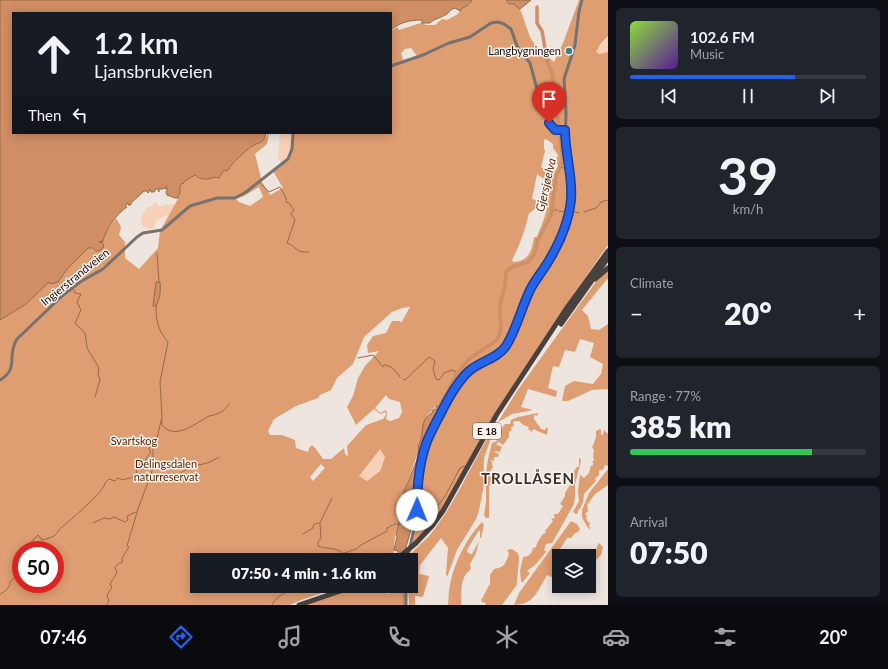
<!DOCTYPE html>
<meta charset="utf-8">
<style>
body{margin:0;font-family:Lato,sans-serif;background:#20242c;color:#f1f3f6;height:100vh;display:flex;flex-direction:column;font-size:15px;white-space:nowrap}
*{box-sizing:border-box;margin:0}
p{font-size:13px;color:#9ea1a6}
.icon{flex:none;width:22px;height:22px;fill:none;stroke:currentColor;stroke-width:2;stroke-linecap:round;stroke-linejoin:round}
.map{position:relative;flex:1;overflow:hidden}
.details{display:flex;flex-direction:column;gap:8px;padding:8px;background:#0d0f14;width:280px}
.details>*{flex:none}
.guide{position:absolute;left:12px;top:12px;width:380px;height:122px;border-radius:0px;box-shadow:0 2px 10px #0003;background:#171b24;color:#f1f3f6;overflow:hidden}
.tools{position:absolute;left:552px;top:549px;display:grid;gap:8px}
.tools a{display:grid;place-items:center;width:44px;height:44px;border-radius:0px;background:#171b24;box-shadow:0 2px 10px #0003;font-size:20px}
.speed{position:absolute;left:12px;top:541px;display:flex;gap:8px;font-size:20px;font-weight:700;text-align:center}
.speed>*{display:grid;place-content:center;width:52px;height:52px;border-radius:50%;background:#171b24;box-shadow:0 2px 10px #0003;line-height:1}
.speed .limit{border:6px solid #d22;background:#fff;color:#111}
.pin{position:absolute;display:grid;place-items:center;width:34px;height:34px;color:#fff;margin:-41px -17px;border-radius:50% 50% 50% 0;rotate:-45deg;box-shadow:0 0 4px #0007}
.pin .icon{rotate:45deg}
.me{position:absolute;width:44px;margin:-22px;rotate:1deg;stroke-linejoin:round;filter:drop-shadow(0 0 3px #0008)}
.turn{display:flex;align-items:center;gap:14px;height:84px;padding:0 16px;font-size:18px}
.turn .icon{width:52px;height:52px;stroke-width:2.5}
.turn b{display:block;font-size:28px;line-height:34px}
.then{display:flex;align-items:center;height:38px;padding:0 16px;background:#0003;gap:8px;font-size:15px}
.big{font-size:30px;font-weight:800;line-height:1.1}
.details .tile{flex:1;display:flex;flex-direction:column;justify-content:center;gap:6px;min-width:0;padding:0 14px;border-radius:6px;background:#20242c}
.details .dial{align-items:center;gap:0}
.dial b{font-size:52px;line-height:1}
.song{display:flex;align-items:center;gap:12px}
.cover{width:48px;height:48px;border-radius:6px;background:linear-gradient(135deg,hsl(90 70% 55%),hsl(270 70% 35%))}
.played{height:4px;border-radius:2px;background:linear-gradient(90deg,#2563eb 70%,#363941 70%)}
.keys{display:flex;justify-content:space-around;direction:ltr}
.heat{display:flex;justify-content:space-between;align-items:center;font-size:22px;direction:ltr}
.charge{height:6px;border-radius:3px;background:linear-gradient(90deg,#34c759 77%,#363941 0)}
.trip{position:absolute;left:190px;top:553px;width:228px;height:40px;border-radius:0px;background:#171b24;box-shadow:0 2px 10px #0003;font-weight:800;line-height:40px;text-align:center}
.dock{display:flex;height:64px;justify-content:space-around;align-items:center;background:#090b0e;color:#9ea1a6}
.dock .icon{width:28px;height:28px}
.dock .selected{color:#2563eb}
.dock b{font-size:18px;color:#f1f3f6}
main{display:flex;flex:1;min-height:0}
.map>svg:first-child{display:block}
</style>
<main>
<div class="map">
<svg width="608" height="605" viewBox="0 0 608 605">
<rect width="100%" height="100%" fill="#eee5df"/>
<g fill="#f8d0b8">
<polygon points="608,36 608,52 598,54 596,52 601,43"/>
<polygon points="280,133 292,133 291,153 282,164 278,157"/>
<path d="M156 202 158 206H162L164 205 174 204 172 213 157 220 154 228 149 229 142 225C139 217 143 213 148 207H150Z"/>
<polygon points="380,449 385,457 379,471 367,481 359,476"/>
</g>
<g fill="#df9d72" fill-rule="evenodd">
<path d="M472 0H506L510 5 512 4 520 9 530 37 536 47 554 62 563 43 579 0H608V36L601 43 596 52 599 54 608 52V245L573 295 512 389 451 496 428 530 412 544 417 521 413 499 418 466 424 441 440 411 441 405 439 404 435 406C433 411 429 412 427 416 422 424 424 429 422 437 421 442 419 445 419 450L403 494V496L401 500 402 510 398 516 400 518 395 535 393 560H197V586H343L301 600 290 605H0V320L26 304 49 281 52 283 58 282 68 268 88 248H93L94 250 99 241 104 239 106 232 116 218 121 227 119 235 125 242V258L139 269 158 248 160 231 179 197 180 187 182 183 194 175C200 180 208 180 215 177L219 178 224 170H228C231 164 249 147 255 144 256 144 257 145 258 144 262 143 267 137 268 133H269L267 144 255 154 262 182 270 195 283 188 273 171 289 157 294 133H391V31L397 27 399 30 424 22 425 25H435L442 19 447 20 458 14 462 7 470 4ZM411 48 417 56 403 60 401 53 405 49ZM546 139 553 144V148L558 155 556 160 558 166 556 170 551 173 541 167 545 151 544 148V140ZM537 174 549 183C549 207 546 215 537 237H534C532 251 529 261 513 262L512 260C520 245 525 230 529 213 535 210 537 207 536 200L532 199ZM259 187 263 197 250 206 239 202 236 199 244 196ZM410 307 401 323 400 321H392L386 333 373 336 367 345 368 353 379 351 365 366 358 378 353 396 347 407 356 425 374 409 380 414 385 412 386 415 383 419 366 425 347 446 348 456 345 454 344 448 331 459H323L316 449 312 445 309 448 308 452 296 448 295 440 282 435H270L268 431 274 419 296 406 318 398 320 395 331 390 337 378 353 364 364 337 392 312 402 308ZM386 395 389 399 400 402 402 412 399 418 390 421 386 419 387 414 386 410 380 413 375 408ZM380 449 385 457 380 471 367 481 359 476ZM321 464 325 468 313 481 310 477ZM21 550H55V584H21Z"/>
<polygon points="608,270 608,280 607,279 582,310 588,316 591,329 599,330 608,324 608,389 592,390 568,401 562,401 565,386 574,381 593,384 601,374 603,364 590,357 594,343 580,339 575,352 565,350 559,367 553,366 548,388 557,391 556,397 528,389 521,407 533,410 512,414 498,422 517,391 600,276"/>
<path d="M538 413 537 416 534 415V419L541 429 545 430 546 428H548L547 435 533 429 532 432 528 429 529 427 523 425 519 421H515L513 422 514 426 511 427 512 430 509 432V437L503 445 499 442 497 443V445L502 447 500 452 496 451 494 452 499 454 498 457H494V461L491 460 493 467 489 473 494 474 489 487V518H486L484 515 486 502V486L488 482C484 471 489 455 492 443L497 441 496 436 505 424H510L511 420 518 417Z"/>
<path d="M493 429 494 430 484 458 483 490 479 510 476 519 457 550 447 577 446 574 448 548 441 538 420 565 419 574 429 576 423 597 415 596V605H409L408 586H411V560H409C412 549 423 543 430 535 456 503 471 464 493 429Z"/>
<polygon points="600,429 601,430 601,435 603,435 604,430 608,434 608,466 605,465 603,470 599,470 599,475 595,479 596,481 584,494 583,502 580,509 578,510 578,513 576,514 573,512 579,501 578,491 580,475 584,478 589,473 591,466 594,464 592,462 594,460 593,457 594,449 592,448 596,437 596,431"/>
<path d="M579 458H580L581 461 575 484V496L574 504 552 543 546 544 544 550 546 552 536 564 527 571 530 573 523 582H521L520 571 523 557C528 557 532 554 533 548L536 547C537 542 540 538 543 534L546 533 545 531 553 521 551 519 555 518 554 514H558L563 506 560 504 565 496V493L571 483 570 479 576 468 579 466Z"/>
<polygon points="608,469 608,485 595,494 587,505 588,511 585,514 587,516 586,518 588,522 590,523 589,527 591,528 589,529 586,525 582,517 582,510 589,493"/>
<path d="M571 521 577 524 580 529 578 532 575 533 571 538H567L555 557 559 561 554 578 547 575C538 590 534 605 514 605L519 593Z"/>
<path d="M482 522 484 525 481 538H480V531L479 530 468 548 467 552 470 554H472L479 541 476 553 470 564 471 569C459 578 462 592 461 605H448C449 599 448 592 450 586 453 565 467 537 482 522Z"/>
<path d="M599 543 603 547 601 555 597 559 593 570 589 574C589 564 592 566 595 559 596 553 595 549 599 543Z"/>
<path d="M512 549 518 553 519 558 517 582 516 586 502 605H485L486 603 482 602 481 600C485 595 486 589 490 584V575L494 569C506 567 505 563 509 554L507 550Z"/>
<polygon points="357,586 390,586 387,593 389,594 400,586 405,586 404,605 305,605"/>
</g>
<g fill="#cf8e63" stroke="#97684a">
<path d="M0 0H472C470 6 463 6 460 11L455 8C451 9 449 12 447 14 441 18 435 18 430 23H422V20C410 20 401 22 392 29H391V13H13V133H266C264 143 261 142 254 145 249 147 230 165 228 170L226 171 224 170 219 178 215 177C208 180 200 180 195 175L185 181 183 184 182 183 180 187V192L178 198H175L167 195 166 192 168 189H165L167 186 163 189H159V192L158 189H156L154 192H151L150 189 148 193 147 191H144L131 203V205H128V203L125 205 127 207C116 214 106 229 103 241L99 242H102L104 247 99 251H96L93 248H88L68 268 58 282 50 284 49 282 26 304 0 320Z"/>
<polygon points="506,0 531,0 520,9 513,4 509,4"/>
<path d="M156 282H160C161 291 160 298 156 306H153Z"/>
<path d="M440 405 441 406 440 411 424 442 417 474V487L412 500 415 515 406 547 405 560H398V551L394 550 397 537 396 535 400 518 399 516 402 510 401 500 404 496 403 494 417 460 419 448 418 446C426 434 418 420 432 413L433 410 436 409V406Z"/>
</g>
<g fill="none" stroke-linecap="round" stroke-linejoin="round">
<g stroke="#97684a" stroke-width="1">
<polyline points="560,167 567,169"/>
<path d="M260 183 269 192 280 187 286 198V202L289 203 294 210 291 214 295 220 287 243C298 247 294 253 309 252"/>
<polyline points="552,210 557,210"/>
<polyline points="559,211 567,212"/>
<polyline points="571,211 579,213"/>
<polyline points="584,212 596,208 601,202 608,200"/>
<polyline points="157,253 159,282"/>
<polyline points="73,289 75,293 81,294 77,302 81,310 75,323 85,333 87,348 99,368 98,374 100,380 95,397"/>
<path d="M358 358 373 355 383 367 384 365C391 365 396 371 400 377"/>
<polyline points="403,379 405,380 429,357 435,361 433,369 436,379 439,380 444,373 452,370 458,373"/>
<path d="M162 420V425C175 441 196 423 209 416 217 415 225 411 229 404"/>
<path d="M151 474 155 478 162 476C167 479 172 481 177 479 182 467 196 466 207 463 211 462 215 459 219 457"/>
<path d="M332 498 320 523 321 538 318 542V546C329 550 332 546 343 553"/>
<path d="M419 512C425 509 429 510 434 508 444 503 454 478 460 468L465 466"/>
<polyline points="93,523 104,518 110,519 114,517 125,522 128,520 127,516 136,512"/>
<polyline points="303,534 313,528 314,524 319,523"/>
<path d="M26 550 30 543 38 535 42 540C45 539 51 538 54 536 57 534 59 529 62 527 70 520 104 492 105 483L109 479 115 481 118 478 123 480 129 478H131L137 472 136 470 140 464H144L147 457 151 452 149 450 150 447 153 446 157 438 162 417 160 382 168 342C158 330 156 322 156 306"/>
<polyline points="339,560 341,558 339,555 356,549 361,545 387,531 387,528 395,524 400,524"/>
<path d="M0 594C5 592 10 588 10 582L18 574V569L21 566"/>
<polyline points="106,605 109,602 107,595 112,587 110,584 117,573 115,567 119,563 122,563 122,558 129,547 127,546 138,509 151,474 153,468 153,447"/>
<path d="M272 605C278 593 287 594 296 586"/>
</g>
<g stroke="#cf8e63" stroke-width="3.5">
<path d="M438 409 456 375 469 359 497 340C504 329 499 318 500 306 501 299 504 292 505 284 506 280 505 276 506 272L512 267 528 262 534 255 538 240 551 215 556 176 563 159 552 72 548 65 542 31 537 23V7"/>
<polyline points="401,586 404,595 404,605"/>
</g>
<g stroke="#78726f" stroke-width="3">
<polyline points="391,66 423,55 449,43 470,37 491,23 498,22 504,24 511,29 517,46 530,63 541,104 550,126 556,130 565,131"/>
<path d="M0 380C20 368 6 356 17 339L62 296 80 282 103 269 137 237 143 233 162 230 190 206 217 198H235L246 192 288 159 292 149 293 133"/>
<polyline points="407,560 416,520 417,489 422,460 425,447 429,436 450,394 462,378 476,366 499,353 507,344 519,321 530,289 553,253 566,222 571,203 571,187 565,143 566,113 564,79 575,45 579,11 582,0"/>
<polyline points="406,586 406,605"/>
</g>
<g stroke="#49413d" stroke-width="5">
<polyline points="595,279 608,268"/>
<polyline points="561,324 608,258"/>
<polyline points="416,543 432,526 443,511 497,414 566,309 608,251"/>
<polyline points="299,605 355,586"/>
</g>
<polyline stroke="#49413d" stroke-width="5" points="396,560 416,543"/>
</g>
<g fill="none" stroke-linecap="round" stroke-linejoin="round">
<defs>
<path id="route" d="M417 510C417 489 419 464 426 444 430 433 436 422 442 411 449 397 457 382 469 371 480 361 497 359 506 346 517 328 521 309 530 290 535 280 542 272 548 262 559 244 569 221 571 200 573 176 565 154 565 130H555L549 123"/>
</defs>
<use href="#route" stroke="#184099" stroke-width="10"/>
<use href="#route" stroke="#2563eb" stroke-width="7"/>
</g>
<circle fill="#388187" stroke="#fcf2ed" stroke-width="1.5" cx="569" cy="51" r="4"/>
<g text-anchor="middle" stroke-width="3" stroke-linejoin="round" paint-order="stroke">
<rect fill="#fcf2ed" stroke="#595451" stroke-width="1" x="473" y="423" width="28" height="16" rx="3"/>
<g font-size="10" font-weight="bold" fill="#13100e">
<text x="487" y="435">E 18</text>
</g>
<g font-size="11" fill="#13100e" stroke="#fcf2ed" text-anchor="end">
<text x="561" y="55">Langbygningen</text>
</g>
<g font-size="11" fill="#13100e" stroke="#fcf2ed">
<text transform="translate(75 277) rotate(-39)" y="4">Ingierstrandveien</text>
</g>
<g font-size="11" fill="#522705" stroke="#fcf2ed">
<text x="134" y="445">Svartskog</text>
<text x="166" y="468">Delingsdalen<tspan x="166" dy="13">naturreservat</tspan></text>
</g>
<g font-size="12" font-style="italic" fill="#5e3212" stroke="#fcf2ed">
<text transform="translate(546 185) rotate(-77)" y="4">Gjersjøelva</text>
</g>
<g font-size="15" font-weight="bold" letter-spacing="1" fill="#38312d" stroke="#fcf2ed">
<text x="528" y="484">TROLLÅSEN</text>
</g>
</g>
</svg>
<div class="tools">
<a><svg class="icon" aria-label="layers" viewBox="0 0 24 24"><path d="M12 4l9 5-9 5-9-5zM3 14l9 5 9-5"/></svg></a>
</div>
<div class="speed"><div class="limit">50</div></div>
<div class="pin" style="left:549px;top:123px;background:#d93025"><svg class="icon" aria-label="arrive" viewBox="0 0 24 24"><path d="M6 21V4h12l-3 4 3 4H6"/></svg></div>
<svg class="me" style="left:417px;top:510px" viewBox="-20 -20 40 40"><circle r="19" fill="#fff"/><path d="M0-13L10 11 0 6-10 11z" fill="#2563eb"/></svg>
<div class="trip">07:50 · 4 min · 1.6 km</div>
<div class="guide">
<div class="turn"><svg class="icon" aria-label="ahead" viewBox="0 0 24 24"><path d="M12 20V5M6 11l6-6 6 6"/></svg><div><b>1.2 km</b>Ljansbrukveien</div></div>
<div class="then">Then<svg class="icon" aria-label="left" viewBox="0 0 24 24"><path d="M17 20v-9H6M10 6l-5 5 5 5"/></svg></div>
</div>
</div>
<section class="details">
<div class="tile">
<div class="song"><i class="cover"></i><div><b>102.6 FM</b><p>Music</p></div></div>
<div class="played"></div>
<div class="keys"><svg class="icon" aria-label="previous" viewBox="0 0 24 24"><path d="M18 5L8 12l10 7zM5 5v14"/></svg><svg class="icon" aria-label="pause" viewBox="0 0 24 24"><path d="M8 5v14M16 5v14"/></svg><svg class="icon" aria-label="next" viewBox="0 0 24 24"><path d="M6 5l10 7-10 7zM19 5v14"/></svg></div>
</div>
<div class="tile dial"><b>39</b><p>km/h</p></div>
<div class="tile"><p>Climate</p>
<div class="heat"><a>−</a><b class="big">20°</b><a>+</a></div>
</div>
<div class="tile"><p>Range · 77%</p><b class="big">385 km</b><div class="charge"></div></div>
<div class="tile"><p>Arrival</p><b class="big">07:50</b></div>
</section>
</main>
<nav class="dock">
<b>07:46</b>
<svg class="icon selected" aria-label="directions" viewBox="0 0 24 24"><path d="M12 3l9 9-9 9-9-9zM9 14v-3h6M13 9l2 2-2 2"/></svg>
<svg class="icon" aria-label="music" viewBox="0 0 24 24"><path d="M9 18V5l10-2v13"/><circle cx="6" cy="18" r="3"/><circle cx="16" cy="16" r="3"/></svg>
<svg class="icon" aria-label="phone" viewBox="0 0 24 24"><path d="M5 4h4l2 5-3 2q2 4 5 5l2-3 5 2v4C11 20 4 13 5 4z"/></svg>
<svg class="icon" aria-label="climate" viewBox="0 0 24 24"><path d="M12 3v18M4 7l16 10M4 17L20 7"/></svg>
<svg class="icon" aria-label="car" viewBox="0 0 24 24"><path d="M5 17H2v-5l4-1 3-4h7l3 4 3 1v5h-3M9 17h6M6 11h13"/><circle cx="7" cy="17" r="2"/><circle cx="17" cy="17" r="2"/></svg>
<svg class="icon" aria-label="filters" viewBox="0 0 24 24"><path d="M4 7h16M4 17h16"/><circle cx="9" cy="7" r="2"/><circle cx="15" cy="17" r="2"/></svg>
<b>20°</b>
</nav>
